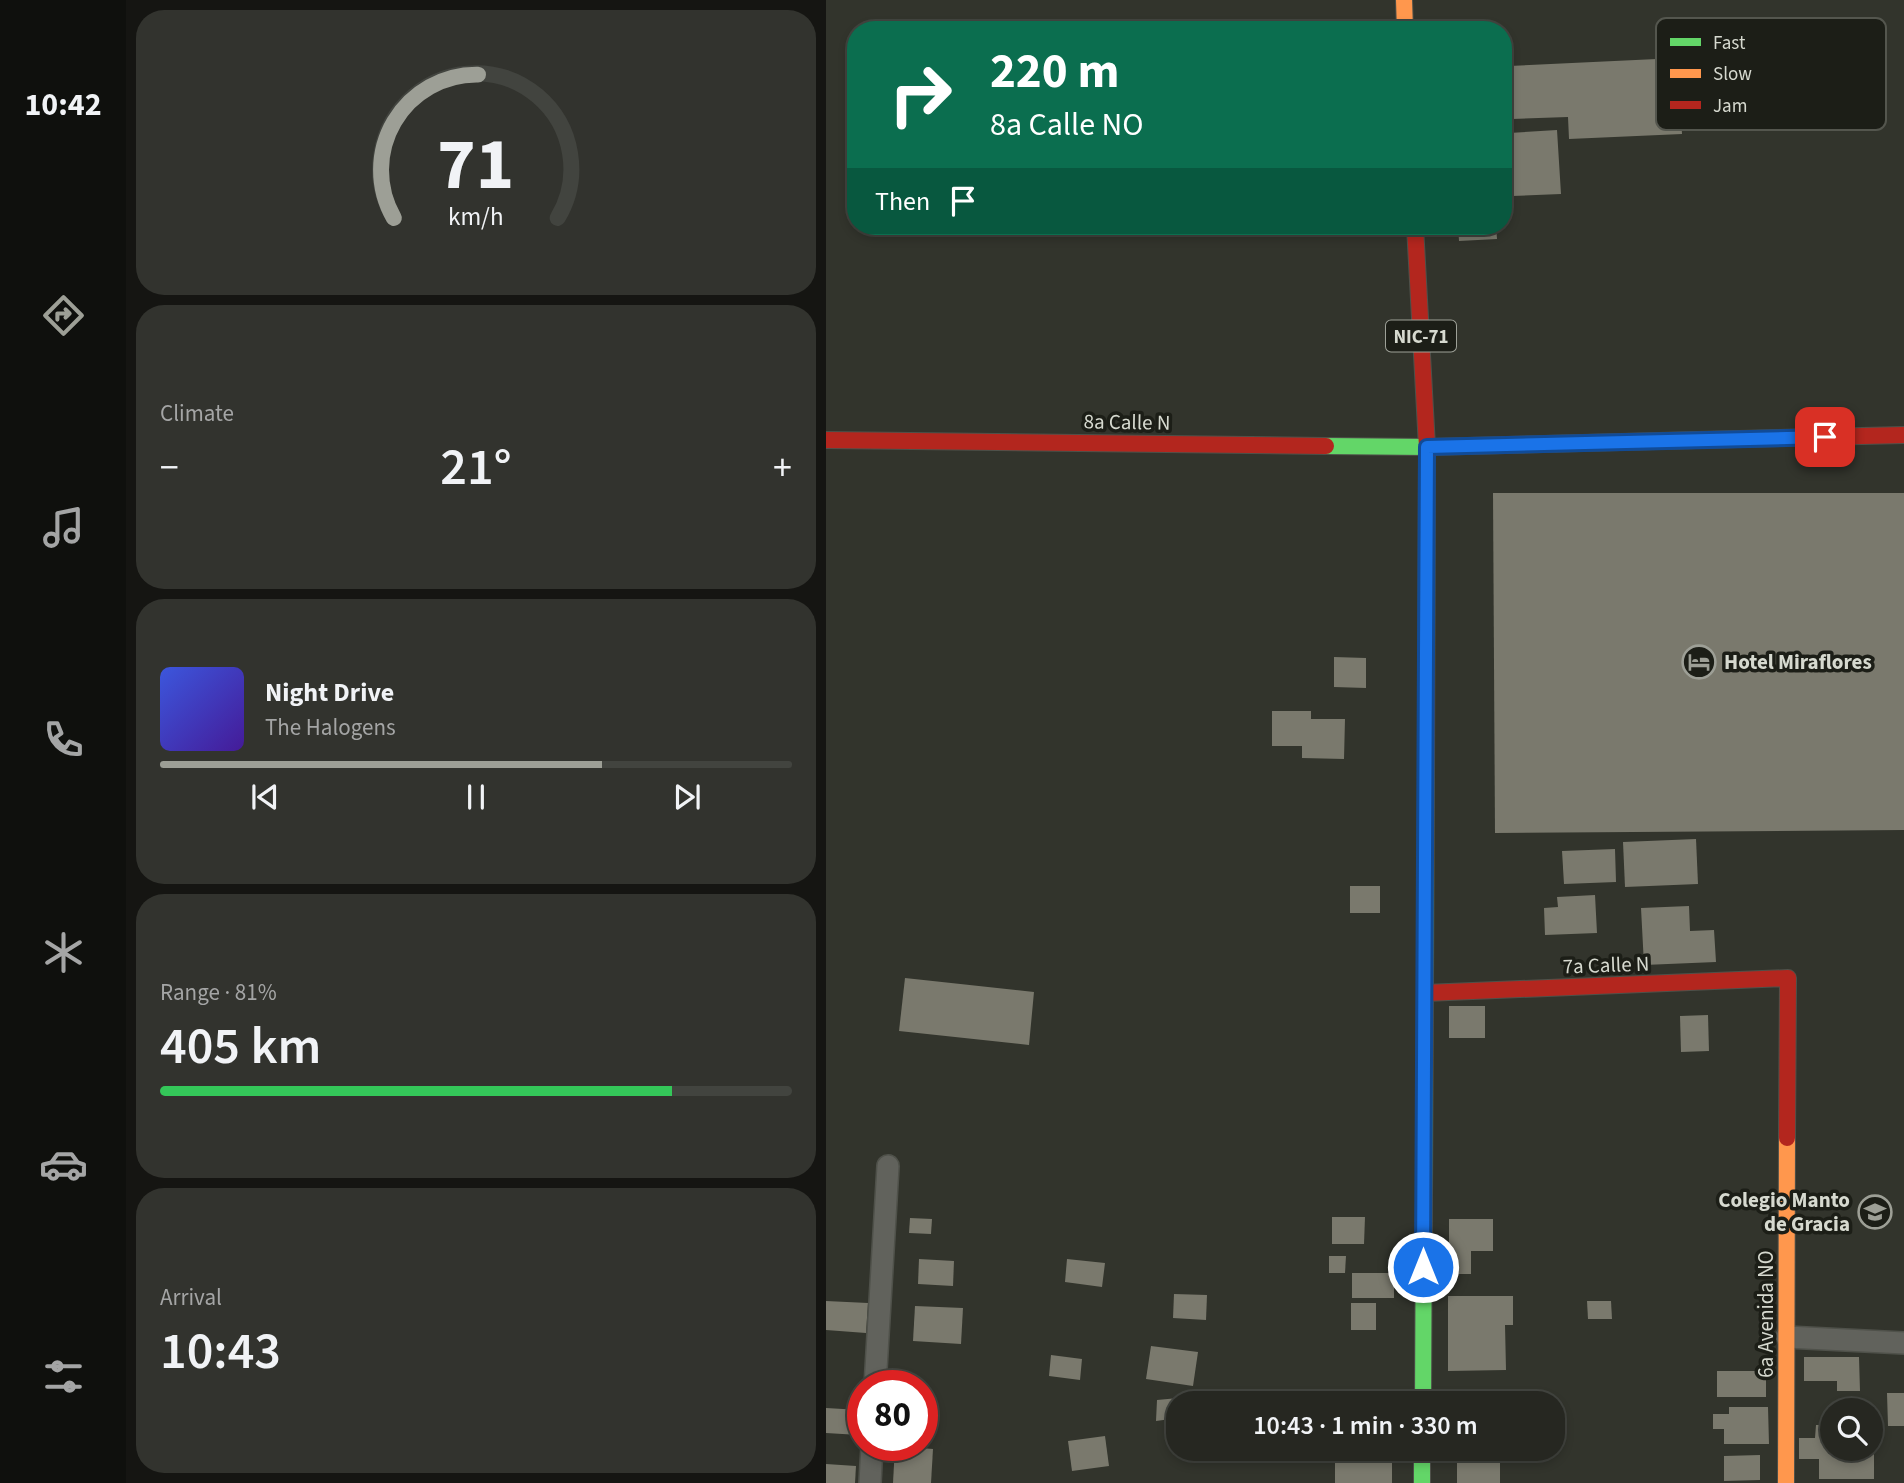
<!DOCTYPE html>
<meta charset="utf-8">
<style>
body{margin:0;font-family:"Source Sans 3",sans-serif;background:#32332e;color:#f1f3f6;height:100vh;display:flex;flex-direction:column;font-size:26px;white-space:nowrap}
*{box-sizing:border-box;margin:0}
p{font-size:23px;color:#a4a5a5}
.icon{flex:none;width:38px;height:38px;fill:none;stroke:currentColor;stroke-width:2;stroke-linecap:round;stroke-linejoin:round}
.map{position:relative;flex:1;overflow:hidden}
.sheet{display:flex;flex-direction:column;gap:10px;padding:10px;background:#151512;width:700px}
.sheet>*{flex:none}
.hud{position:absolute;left:21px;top:21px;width:665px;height:214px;border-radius:28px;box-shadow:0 4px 10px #0003,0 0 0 2px #42443f;background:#0b6e4f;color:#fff;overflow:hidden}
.buttons{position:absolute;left:994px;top:1398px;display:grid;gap:14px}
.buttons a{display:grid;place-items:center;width:63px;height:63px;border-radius:50%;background:#262721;box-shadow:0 4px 10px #0003,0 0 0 2px #42443f;font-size:35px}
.speed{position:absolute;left:21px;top:1370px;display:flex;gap:14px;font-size:35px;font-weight:700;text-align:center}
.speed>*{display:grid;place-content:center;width:91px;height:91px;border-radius:50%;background:#262721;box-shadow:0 4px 10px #0003,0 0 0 2px #42443f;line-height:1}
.speed .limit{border:10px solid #d22;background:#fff;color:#111}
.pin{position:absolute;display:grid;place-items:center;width:60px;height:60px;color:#fff;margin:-30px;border-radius:14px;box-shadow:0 4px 10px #0006}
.me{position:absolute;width:77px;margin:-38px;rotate:0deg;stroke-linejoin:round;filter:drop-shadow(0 0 5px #0008)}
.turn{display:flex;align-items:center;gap:24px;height:147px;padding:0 28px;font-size:32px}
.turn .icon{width:91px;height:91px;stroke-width:2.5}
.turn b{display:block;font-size:49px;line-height:60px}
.then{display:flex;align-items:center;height:66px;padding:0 28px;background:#0003;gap:14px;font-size:26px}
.big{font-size:52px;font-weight:600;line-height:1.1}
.sheet .tile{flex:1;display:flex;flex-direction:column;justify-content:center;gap:10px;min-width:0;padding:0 24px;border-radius:28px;background:#32332e}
.sheet .dial{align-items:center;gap:0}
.dial svg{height:182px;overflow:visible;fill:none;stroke:#42443f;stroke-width:7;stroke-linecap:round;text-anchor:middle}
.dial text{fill:#f1f3f6;stroke:none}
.song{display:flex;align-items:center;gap:21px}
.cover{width:84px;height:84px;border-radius:10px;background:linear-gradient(135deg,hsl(230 70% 55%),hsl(260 70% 35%))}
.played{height:7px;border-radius:4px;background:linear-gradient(90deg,#9d9f96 70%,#42443f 70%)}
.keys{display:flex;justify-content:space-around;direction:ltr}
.heat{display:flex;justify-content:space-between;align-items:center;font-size:38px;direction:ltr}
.charge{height:10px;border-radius:5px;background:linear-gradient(90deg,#34c759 81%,#42443f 0)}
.trip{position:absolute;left:340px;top:1391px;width:399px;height:70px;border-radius:28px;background:#262721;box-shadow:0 4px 10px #0003,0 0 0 2px #42443f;font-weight:600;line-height:70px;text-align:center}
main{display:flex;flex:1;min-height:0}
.menu{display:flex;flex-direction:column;width:126px;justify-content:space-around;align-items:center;background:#0f100d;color:#a4a5a5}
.menu .icon{width:49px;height:49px}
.menu .active{color:#9d9f96}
.menu b{font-size:32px;color:#f1f3f6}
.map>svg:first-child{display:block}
</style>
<main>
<nav class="menu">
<b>10:42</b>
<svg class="icon active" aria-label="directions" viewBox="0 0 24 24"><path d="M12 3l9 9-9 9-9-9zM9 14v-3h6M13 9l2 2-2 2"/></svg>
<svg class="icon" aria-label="music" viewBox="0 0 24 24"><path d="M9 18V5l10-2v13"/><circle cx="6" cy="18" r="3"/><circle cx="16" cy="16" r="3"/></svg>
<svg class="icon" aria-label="phone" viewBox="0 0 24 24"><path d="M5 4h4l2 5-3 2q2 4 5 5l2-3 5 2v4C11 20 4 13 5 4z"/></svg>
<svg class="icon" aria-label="climate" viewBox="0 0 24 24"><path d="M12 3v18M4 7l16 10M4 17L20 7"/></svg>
<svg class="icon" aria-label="car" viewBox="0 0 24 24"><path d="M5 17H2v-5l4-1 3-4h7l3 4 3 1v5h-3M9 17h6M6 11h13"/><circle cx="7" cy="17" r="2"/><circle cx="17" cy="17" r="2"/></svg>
<svg class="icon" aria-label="filters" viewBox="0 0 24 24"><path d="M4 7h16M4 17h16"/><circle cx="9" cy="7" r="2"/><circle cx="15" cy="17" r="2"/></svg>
</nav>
<section class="sheet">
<div class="tile dial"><svg viewBox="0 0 100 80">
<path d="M14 69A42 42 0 1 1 86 69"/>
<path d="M14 69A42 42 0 0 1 51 6" stroke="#9d9f96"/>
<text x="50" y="56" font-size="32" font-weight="700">71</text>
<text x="50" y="72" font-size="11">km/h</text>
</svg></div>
<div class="tile"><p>Climate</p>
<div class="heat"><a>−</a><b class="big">21°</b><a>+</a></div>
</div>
<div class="tile">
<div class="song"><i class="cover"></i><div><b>Night Drive</b><p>The Halogens</p></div></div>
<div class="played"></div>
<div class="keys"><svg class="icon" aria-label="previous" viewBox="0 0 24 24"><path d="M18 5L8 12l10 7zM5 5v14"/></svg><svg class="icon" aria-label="pause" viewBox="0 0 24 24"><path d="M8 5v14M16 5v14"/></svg><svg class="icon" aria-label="next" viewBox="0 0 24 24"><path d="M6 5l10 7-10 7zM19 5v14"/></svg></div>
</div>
<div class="tile"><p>Range · 81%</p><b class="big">405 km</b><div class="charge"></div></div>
<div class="tile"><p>Arrival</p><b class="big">10:43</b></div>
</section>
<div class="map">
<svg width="1078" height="1483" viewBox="0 0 1078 1483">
<rect width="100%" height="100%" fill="#32342c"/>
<g fill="#7a796d">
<polygon points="852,58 856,134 743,139 742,117 686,119 683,66"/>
<polygon points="731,130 735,194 686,196 683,133"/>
<polygon points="632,226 670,226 671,239 633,241"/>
<polygon points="667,493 1078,493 1078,830 669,833"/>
<polygon points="508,657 540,658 540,688 508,687"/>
<polygon points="446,711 485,711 485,719 519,719 518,759 476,758 476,746 446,746"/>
<polygon points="870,839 872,884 799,887 797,842"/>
<polygon points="789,849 790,882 738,884 736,851"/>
<rect x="524" y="886" width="30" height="27"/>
<polygon points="769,895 771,933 719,935 718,908 732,907 731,897"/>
<polygon points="863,906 864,931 888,930 890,962 818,965 815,908"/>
<polygon points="79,978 208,992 203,1045 73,1031"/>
<rect x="623" y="1006" width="36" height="32"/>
<polygon points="882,1015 883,1051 855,1052 854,1016"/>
<polygon points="506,1217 539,1217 538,1244 506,1244"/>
<polygon points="84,1218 106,1219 105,1234 83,1233"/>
<polygon points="623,1219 667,1219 667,1251 645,1251 645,1274 623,1274"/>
<polygon points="503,1256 520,1256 519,1273 503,1273"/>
<polygon points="93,1259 128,1261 127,1286 92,1284"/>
<polygon points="241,1259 279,1263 276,1287 239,1282"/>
<rect x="526" y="1273" width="42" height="25"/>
<polygon points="348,1294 381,1295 380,1320 347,1318"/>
<polygon points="622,1296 687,1296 687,1325 679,1325 680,1370 622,1371"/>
<polygon points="0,1301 42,1303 40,1333 0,1330"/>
<polygon points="761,1301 785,1301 786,1319 762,1319"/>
<rect x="525" y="1303" width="25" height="27"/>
<polygon points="89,1306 137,1308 135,1344 87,1341"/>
<polygon points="325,1346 372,1352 367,1386 320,1379"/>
<polygon points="225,1355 256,1359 254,1380 223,1376"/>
<polygon points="978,1357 1033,1357 1034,1391 1011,1391 1011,1381 978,1381"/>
<rect x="891" y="1371" width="49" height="26"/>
<polygon points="1061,1393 1078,1393 1078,1426 1062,1426"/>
<polygon points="363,1397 364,1404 352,1404 352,1418 330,1421 331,1400"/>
<rect x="481" y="1399" width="46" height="5"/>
<polygon points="903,1407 942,1407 943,1444 898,1444 898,1429 887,1429 887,1414 903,1414"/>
<polygon points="0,1408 34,1410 33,1435 0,1433"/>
<polygon points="990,1425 1006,1425 1006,1449 1045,1449 1045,1425 1048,1425 1048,1479 993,1479 993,1459 973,1459 973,1438 989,1438"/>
<polygon points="279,1436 283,1466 246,1471 242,1441"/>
<polygon points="69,1446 107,1449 105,1483 67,1483"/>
<rect x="625" y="1449" width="23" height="3"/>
<polygon points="654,1449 674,1449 674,1483 631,1483 631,1461 641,1461 641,1457 654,1457"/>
<polygon points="934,1455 934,1480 898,1481 898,1456"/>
<rect x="509" y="1461" width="57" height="22"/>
<polygon points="0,1464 30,1466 29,1483 0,1483"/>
</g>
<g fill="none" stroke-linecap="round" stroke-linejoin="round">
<defs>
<g id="street">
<polyline points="961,1337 1078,1343"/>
<polyline points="49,1386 62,1166"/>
<polyline points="44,1483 46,1446"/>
</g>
<g id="fast">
<polyline points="500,446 601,447 871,440"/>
<polyline points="597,1404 600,783"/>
<polyline points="596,1449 596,1483"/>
</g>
<g id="slow">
<polyline points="578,0 579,30"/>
<polyline points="960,1483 961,1138"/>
</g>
<g id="jam">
<polyline points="589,226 601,447 600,783"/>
<polyline points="0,440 500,446"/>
<polyline points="871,440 1078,435"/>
<polyline points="599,993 962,978 961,1138"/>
</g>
</defs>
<use href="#street" stroke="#4f514a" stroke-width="24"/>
<use href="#fast" stroke="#4f514a" stroke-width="18"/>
<use href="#slow" stroke="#4f514a" stroke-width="18"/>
<use href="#jam" stroke="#4f514a" stroke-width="18"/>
<use href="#street" stroke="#61625c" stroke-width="21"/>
<use href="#fast" stroke="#63d668" stroke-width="16"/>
<use href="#slow" stroke="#ff974d" stroke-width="16"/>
<use href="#jam" stroke="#b3261e" stroke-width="16"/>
</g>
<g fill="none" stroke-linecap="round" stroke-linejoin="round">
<defs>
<polyline id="route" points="597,1267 601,447 999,437"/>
</defs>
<use href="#route" stroke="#114b97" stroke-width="18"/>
<use href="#route" stroke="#1a73e8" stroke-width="12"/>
</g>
<defs>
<symbol id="hotel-ring" viewBox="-11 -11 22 22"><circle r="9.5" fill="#1c1e17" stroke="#9d9f96" stroke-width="1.5"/><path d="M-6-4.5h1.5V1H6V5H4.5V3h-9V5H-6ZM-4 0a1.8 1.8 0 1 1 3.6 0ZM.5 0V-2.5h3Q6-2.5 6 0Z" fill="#9d9f96"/></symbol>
<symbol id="school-ring" viewBox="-11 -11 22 22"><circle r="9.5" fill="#1c1e17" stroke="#9d9f96" stroke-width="1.5"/><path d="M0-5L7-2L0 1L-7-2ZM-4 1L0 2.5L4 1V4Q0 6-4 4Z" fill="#9d9f96"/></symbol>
</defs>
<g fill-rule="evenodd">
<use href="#hotel-ring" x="854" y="643" width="38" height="38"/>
<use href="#school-ring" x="1030" y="1193" width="38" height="38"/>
</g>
<g text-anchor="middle" stroke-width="7" stroke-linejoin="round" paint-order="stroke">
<rect fill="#1c1e17" stroke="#9ea198" stroke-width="2" x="560" y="320.5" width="70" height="31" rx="5"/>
<g font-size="19" font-weight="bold" fill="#d6d9cf">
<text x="595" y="343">NIC-71</text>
</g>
<g font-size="21" fill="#d6d9cf" stroke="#1c1e17">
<text transform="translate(301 422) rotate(1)" y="7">8a Calle N</text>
<text transform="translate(780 965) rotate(-2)" y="7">7a Calle N</text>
<text transform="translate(940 1314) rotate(-90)" y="7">6a Avenida NO</text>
</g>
<g font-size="21" font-weight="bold" fill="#d6d9cf" stroke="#1c1e17" text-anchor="start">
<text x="898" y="669">Hotel Miraflores</text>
<text x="1024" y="1207" text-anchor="end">Colegio Manto<tspan x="1024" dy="24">de Gracia</tspan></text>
</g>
</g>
<rect x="830" y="18" width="230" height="112" rx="10" fill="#1c1e17" stroke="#54564e" stroke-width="2"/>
<rect x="844" y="38" width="31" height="8" fill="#63d668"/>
<rect x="844" y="69" width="31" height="9" fill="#ff974d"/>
<rect x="844" y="101" width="31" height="8" fill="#b3261e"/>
<g font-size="19" fill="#d6d9cf">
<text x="887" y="49">Fast</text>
<text x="887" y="80">Slow</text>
<text x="887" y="112">Jam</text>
</g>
</svg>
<div class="buttons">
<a><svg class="icon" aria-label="search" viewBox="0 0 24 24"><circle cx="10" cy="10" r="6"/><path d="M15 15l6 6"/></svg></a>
</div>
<div class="speed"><div class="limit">80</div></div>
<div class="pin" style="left:999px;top:437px;background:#d93025"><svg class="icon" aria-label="arrive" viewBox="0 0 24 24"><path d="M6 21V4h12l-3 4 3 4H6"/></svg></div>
<svg class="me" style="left:597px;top:1267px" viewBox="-20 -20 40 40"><circle r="17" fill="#1a73e8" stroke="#fff" stroke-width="3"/><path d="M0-11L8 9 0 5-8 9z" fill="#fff"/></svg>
<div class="trip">10:43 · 1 min · 330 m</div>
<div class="hud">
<div class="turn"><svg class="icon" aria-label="right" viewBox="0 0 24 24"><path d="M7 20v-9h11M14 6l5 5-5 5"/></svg><div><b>220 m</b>8a Calle NO</div></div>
<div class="then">Then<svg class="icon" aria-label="arrive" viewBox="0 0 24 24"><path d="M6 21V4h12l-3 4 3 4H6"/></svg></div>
</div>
</div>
</main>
